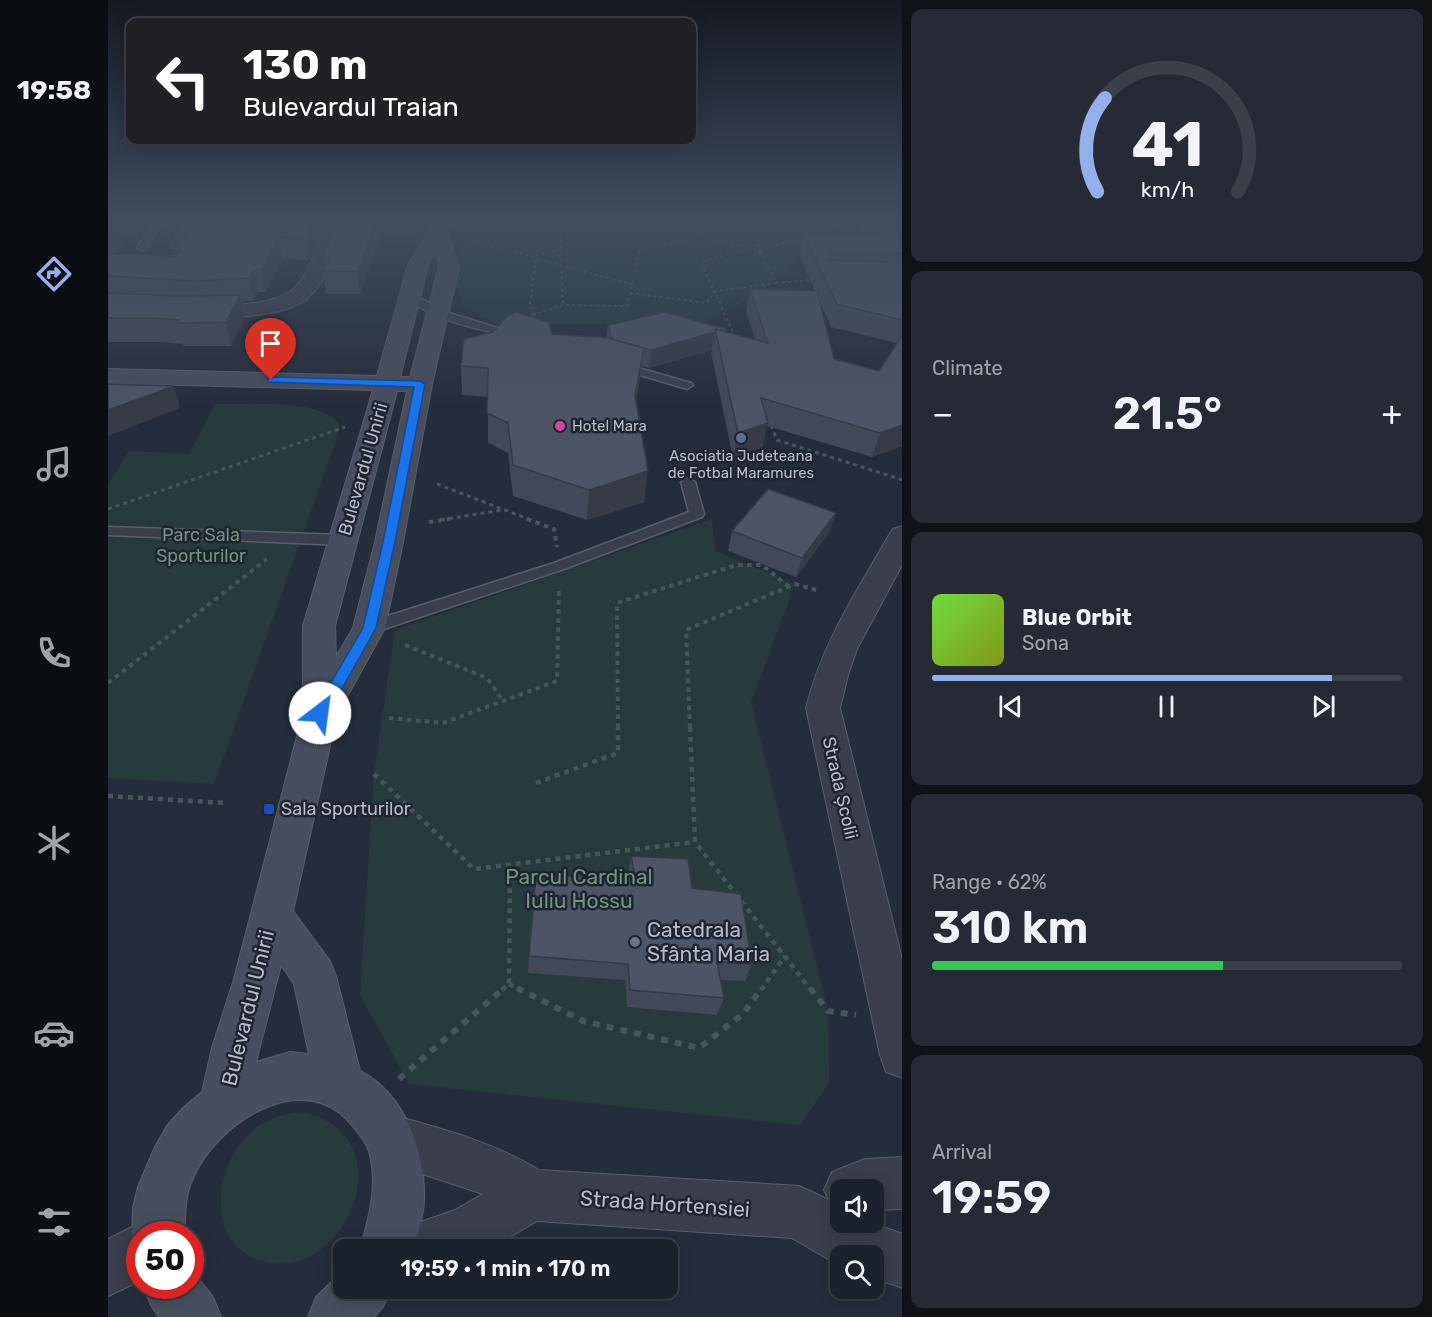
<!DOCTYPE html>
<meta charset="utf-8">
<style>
body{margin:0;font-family:Rubik,sans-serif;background:#252a34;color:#f1f3f6;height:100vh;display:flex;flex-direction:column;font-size:22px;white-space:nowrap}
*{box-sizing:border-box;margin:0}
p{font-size:20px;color:#a0a4a9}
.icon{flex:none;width:33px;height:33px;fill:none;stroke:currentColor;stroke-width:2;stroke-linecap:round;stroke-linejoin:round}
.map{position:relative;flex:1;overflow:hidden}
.side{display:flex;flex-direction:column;gap:9px;padding:9px;background:#0f1318;width:530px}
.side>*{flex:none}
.hud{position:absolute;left:18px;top:18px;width:570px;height:126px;border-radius:12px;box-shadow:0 3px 15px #0003,0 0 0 2px #3a3f48;background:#202124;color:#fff;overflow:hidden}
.buttons{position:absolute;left:722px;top:1179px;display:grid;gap:12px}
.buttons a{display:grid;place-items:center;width:54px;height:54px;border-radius:12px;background:#1c222c;box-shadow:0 3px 15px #0003,0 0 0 2px #3a3f48;font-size:30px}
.speed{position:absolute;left:18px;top:1221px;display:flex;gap:12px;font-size:30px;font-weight:700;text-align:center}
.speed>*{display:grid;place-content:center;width:78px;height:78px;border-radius:50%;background:#1c222c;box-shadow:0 3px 15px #0003,0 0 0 2px #3a3f48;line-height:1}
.speed .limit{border:9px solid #d22;background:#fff;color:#111}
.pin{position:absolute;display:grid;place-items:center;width:51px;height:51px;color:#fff;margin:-62px -26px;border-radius:50% 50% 50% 0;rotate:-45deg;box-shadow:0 0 6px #0007}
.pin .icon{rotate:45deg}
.me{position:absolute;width:66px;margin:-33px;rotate:30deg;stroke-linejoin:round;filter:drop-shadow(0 0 4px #0008)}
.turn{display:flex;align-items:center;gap:21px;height:126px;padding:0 18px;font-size:27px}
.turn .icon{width:78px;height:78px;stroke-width:2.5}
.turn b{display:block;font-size:42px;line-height:51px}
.big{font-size:45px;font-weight:600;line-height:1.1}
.side .tile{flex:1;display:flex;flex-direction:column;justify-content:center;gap:9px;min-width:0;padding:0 21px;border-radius:12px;background:#252a34}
.side .dial{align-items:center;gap:0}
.dial svg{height:156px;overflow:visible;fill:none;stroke:#3a3f48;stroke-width:7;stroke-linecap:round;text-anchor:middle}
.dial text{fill:#f1f3f6;stroke:none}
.song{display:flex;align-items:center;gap:18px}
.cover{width:72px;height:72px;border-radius:9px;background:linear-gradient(135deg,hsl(100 70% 55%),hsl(70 70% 35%))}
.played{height:6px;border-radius:3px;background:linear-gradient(90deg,#94afec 85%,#3a3f48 85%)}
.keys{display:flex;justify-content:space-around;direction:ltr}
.heat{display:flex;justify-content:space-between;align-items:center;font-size:33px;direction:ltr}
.charge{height:9px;border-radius:4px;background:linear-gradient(90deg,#34c759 62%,#3a3f48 0)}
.trip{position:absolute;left:225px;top:1239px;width:345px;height:60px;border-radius:12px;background:#1c222c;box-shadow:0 3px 15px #0003,0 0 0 2px #3a3f48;font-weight:600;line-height:60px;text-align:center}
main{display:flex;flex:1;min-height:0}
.dock{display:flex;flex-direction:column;width:108px;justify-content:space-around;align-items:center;background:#0b0e12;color:#a0a4a9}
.dock .icon{width:42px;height:42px}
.dock .active{color:#94afec}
.dock b{font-size:27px;color:#f1f3f6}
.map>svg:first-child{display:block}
</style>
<main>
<nav class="dock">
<b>19:58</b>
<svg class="icon active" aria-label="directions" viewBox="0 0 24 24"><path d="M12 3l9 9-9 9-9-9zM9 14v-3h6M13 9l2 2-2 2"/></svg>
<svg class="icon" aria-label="music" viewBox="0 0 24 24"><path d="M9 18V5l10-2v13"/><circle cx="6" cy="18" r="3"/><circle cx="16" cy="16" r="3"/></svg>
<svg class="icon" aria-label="phone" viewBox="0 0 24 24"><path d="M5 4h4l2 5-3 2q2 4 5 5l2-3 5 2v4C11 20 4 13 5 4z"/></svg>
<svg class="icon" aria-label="climate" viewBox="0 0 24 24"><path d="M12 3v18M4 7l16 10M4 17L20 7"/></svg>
<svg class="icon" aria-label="car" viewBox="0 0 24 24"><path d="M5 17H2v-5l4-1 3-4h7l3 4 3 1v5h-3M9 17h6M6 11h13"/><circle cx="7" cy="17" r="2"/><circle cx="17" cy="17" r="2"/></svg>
<svg class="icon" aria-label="filters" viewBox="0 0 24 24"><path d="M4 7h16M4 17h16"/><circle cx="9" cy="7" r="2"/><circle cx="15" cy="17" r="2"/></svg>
</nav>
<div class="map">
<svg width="795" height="1317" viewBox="0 0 795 1317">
<rect width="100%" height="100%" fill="#262d3a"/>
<g fill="#293a3c">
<polygon points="358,221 734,221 650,294 593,325 387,324 357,307 348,285"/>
<path d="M107 404C139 405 213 398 231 424L230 435 106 784 0 778V485L21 451 81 454Z"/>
<polygon points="604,519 607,551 687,584 643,702 720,1011 721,1083 692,1125 301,1084 252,995 266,774 287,630"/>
<path d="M194 1112C299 1134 239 1281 158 1262 148 1260 137 1255 130 1248 96 1213 116 1146 154 1124 167 1116 179 1114 194 1112Z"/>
</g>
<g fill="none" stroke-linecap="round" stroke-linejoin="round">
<defs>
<g id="lane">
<polygon points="46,221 55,221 37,250 31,250 29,248"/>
<polygon points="80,221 89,221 71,248 65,248 63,246"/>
<path d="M302 293 341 313 413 335 408 338C371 329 330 322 298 298V294Z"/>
<polygon points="513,363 583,383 585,385 579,389 509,368 509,364"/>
<polygon points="580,478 587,482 596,514 594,517 456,569 267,632 255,632 253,628 255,624 446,563 581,512 573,482"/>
<polygon points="0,527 235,535 242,540 235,545 0,535"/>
</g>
<g id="street">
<path d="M219 221H237C227 245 220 282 199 299 162 328 47 315 0 313V301C43 303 149 315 183 291 200 279 211 240 219 221Z"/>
<path d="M795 526V563L749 649 740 675 732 708 795 963V1078L778 1072 772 1055 698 708C714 643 748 593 781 535L785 529Z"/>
<path d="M284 1115C335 1129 385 1142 431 1170L691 1186 721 1200 716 1190 724 1172 757 1159 795 1157V1209L765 1210V1190H732V1222H760L795 1234V1288L765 1278V1256H732V1266L684 1238 429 1221 380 1250H279L287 1231 347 1210 375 1194 266 1158 259 1140 266 1122Z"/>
<polygon points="32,1223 51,1231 52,1234 32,1234 32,1281 0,1296 0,1239"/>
</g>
<g id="secondary">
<path d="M323 221H341L339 231 351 267 324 384 295 542 277 628 229 715 185 911 222 961 228 976 252 1071C297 1094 317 1151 316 1200 316 1216 309 1234 306 1250H252C260 1220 269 1191 263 1160 261 1145 252 1135 243 1124 194 1066 107 1124 84 1180 76 1198 78 1216 76 1234H32V1253L24 1234 25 1207 30 1187 47 1147 59 1126 75 1108 94 1092 104 1048 126 979 195 713V626L265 390 0 383V369L269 376 300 265 321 231ZM327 252 331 267 302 377H292L320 265ZM289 391H299L267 542 245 628 228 657 227 626ZM173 965 186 984 201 1054 182 1052 148 1062Z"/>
<polygon points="82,1268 105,1297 113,1317 51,1317 43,1305 35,1286 82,1286"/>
<polygon points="236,1270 236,1288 283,1288 275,1307 266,1317 200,1317 208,1297"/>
</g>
</defs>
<use href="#lane" stroke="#585d69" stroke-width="3"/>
<use href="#street" stroke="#585d69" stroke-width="2"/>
<use href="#secondary" stroke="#585d69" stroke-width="2"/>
<g stroke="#465559" stroke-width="2" stroke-dasharray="3 3" stroke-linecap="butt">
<polyline points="453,221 453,249"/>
<polyline points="643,221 651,250 715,231 711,221"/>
<path d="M365 242C419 254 470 271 524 284"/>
<polyline points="668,283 706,280"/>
<polyline points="522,293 598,303 608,291 668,283 651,250 593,236 590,221"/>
<polyline points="427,315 422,305 428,256 453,249 455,305"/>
<polyline points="418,317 455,305 519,306 532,249 593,236"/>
<polyline points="627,337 593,262 643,248"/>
</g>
<g stroke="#465559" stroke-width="3" stroke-dasharray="4 4" stroke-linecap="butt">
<polyline points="663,425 669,440 795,480"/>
<polyline points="329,484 423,520"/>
<polyline points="0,509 237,427"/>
<polyline points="333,520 394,510"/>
</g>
<g stroke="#465559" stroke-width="4" stroke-dasharray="4.5 4.5" stroke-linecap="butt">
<polyline points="419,519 446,529 449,547"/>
<polyline points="321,522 342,519"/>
<polyline points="297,645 379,678 395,701"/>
<polyline points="0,683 159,559"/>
<polyline points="281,718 335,723 449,681 451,588"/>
<polyline points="510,728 509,603 628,565 654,565 680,586"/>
<polyline points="582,728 578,630 687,584 708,590"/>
</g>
<g stroke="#465559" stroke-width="4.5" stroke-dasharray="5 5" stroke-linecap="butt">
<polyline points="582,727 587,842 703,990"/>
<polyline points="266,774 366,869 587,842"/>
<polyline points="428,783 510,753 510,727"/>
<polyline points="0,796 118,803"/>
<polyline points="401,984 412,990"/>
<polyline points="394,990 401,984 402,865"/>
<polyline points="653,990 677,956"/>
</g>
<g stroke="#465559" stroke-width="6" stroke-dasharray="7 7" stroke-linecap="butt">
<polyline points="409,988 475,1021 591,1048 635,1014 654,988"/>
<polyline points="702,988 720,1011 748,1015"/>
<polyline points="291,1079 396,988"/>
</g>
<use href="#lane" fill="#3a3f4b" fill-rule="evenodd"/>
<use href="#street" fill="#3a3f4b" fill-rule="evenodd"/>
<use href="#secondary" fill="#484e5d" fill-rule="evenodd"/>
</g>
<g fill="#424855" fill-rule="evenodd">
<polygon points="0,221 5,254 68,256 218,221 201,260 175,259 158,292 150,292 146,301 133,301 137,318 123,346 76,346 75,344 54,342 0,342"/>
<polygon points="277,221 252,294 218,294 215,271 216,268 215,257"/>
<path d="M747 221H795V446L764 457 659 426 654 447 625 458 603 352 604 350 541 368 534 366 528 401 536 502 479 520 405 496 400 453 380 443V397L354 395 353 366 444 334 498 338 500 325 618 329V332L647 339 638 312 642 289 707 291 692 256 696 234 755 235ZM712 302 723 327 789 343 771 371 726 359Z"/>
<polygon points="728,513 721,533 688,577 620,551 624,531"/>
<polygon points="523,856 584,888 644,964 637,981 612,980 616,998 609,1015 519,1007 517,980 420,973 421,956 520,877"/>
</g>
<g fill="#363b45">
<polygon points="8,221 32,221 0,261 0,231"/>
<polygon points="206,221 218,221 201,260 198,238"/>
<polygon points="268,221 277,221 252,294 250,272"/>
<polygon points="171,237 175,259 158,292 154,270"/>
<polygon points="146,270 150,292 146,301 141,278"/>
<polygon points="132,295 137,318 123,346 118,322"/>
<polygon points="607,332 604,350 541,368 543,350"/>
<polygon points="536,348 532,377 524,426 527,396"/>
<polygon points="66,386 72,408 0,436 0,410"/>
<polygon points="660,423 654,447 625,458 630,433"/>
<polygon points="795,425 795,446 764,457 772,433"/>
<polygon points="540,471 536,502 479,520 481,490"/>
<polygon points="728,513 721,533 688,577 694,558"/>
</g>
<g fill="#4d5463" stroke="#363b45" stroke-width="1.5">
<polygon points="0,221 8,221 0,231"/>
<polygon points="92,221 206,221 198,238 171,237 154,270 146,270 141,278 89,281 0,276 0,254 68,256"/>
<polygon points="229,221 268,221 250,272 215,271 221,257 215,257"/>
<polygon points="765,221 795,221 795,253 722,253 721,260 795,263 795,320 729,304 696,234 773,236"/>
<polygon points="642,289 709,291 726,359 771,371 795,334 795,425 772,433 653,398 660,423 630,433 607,329 660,343"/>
<polygon points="0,293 68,296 132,295 118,322 70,323 71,320 47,318 0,318"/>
<polygon points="408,312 440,322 444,334 501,338 536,348 527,396 540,471 481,490 405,465 400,423 379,413 380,368 353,366 356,339 385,332 399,316"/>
<polygon points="557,312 618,329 613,330 607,329 607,332 543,350 504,339 500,325"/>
<polygon points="0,384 66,386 0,410"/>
<polygon points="660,489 728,513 694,558 624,531"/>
<polygon points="523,856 580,859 584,888 633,894 644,964 609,962 616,998 522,990 520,964 421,956 428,876 527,877"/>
</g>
<linearGradient id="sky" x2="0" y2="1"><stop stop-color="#151920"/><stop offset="0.54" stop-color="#414c60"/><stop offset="1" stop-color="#414c60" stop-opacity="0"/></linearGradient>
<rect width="795" height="406" fill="url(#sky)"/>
<polygon fill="#1a73e8" stroke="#114b97" stroke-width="1.5" points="163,377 312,381 317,384 287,542 268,628 218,717 207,717 205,713 255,628 275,542 306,387 160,382 160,378"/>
<circle fill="#d1479c" stroke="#1f2430" stroke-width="2" cx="452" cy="426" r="6"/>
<circle fill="#5c6f8a" stroke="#1f2430" stroke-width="2" cx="633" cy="438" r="6"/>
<rect fill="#1a4fb4" stroke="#1f2430" stroke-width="2" x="155" y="803" width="12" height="12" rx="3"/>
<circle fill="#6b7280" stroke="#1f2430" stroke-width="2" cx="527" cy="942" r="6"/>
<g text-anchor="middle" stroke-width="5" stroke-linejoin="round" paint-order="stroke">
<g font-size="15" fill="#b5bac6" stroke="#1f2430" text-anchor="start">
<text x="464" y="431">Hotel Mara</text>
<text x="633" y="461" text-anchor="middle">Asociatia Judeteana<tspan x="633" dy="17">de Fotbal Maramures</tspan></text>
</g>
<g font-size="18" fill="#b5bac6" stroke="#1f2430">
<text transform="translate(255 469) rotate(-74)" y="6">Bulevardul Unirii</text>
<text transform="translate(732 788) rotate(77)" y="6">Strada Școlii</text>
</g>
<g font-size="18" fill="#6f947b" stroke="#1f2430">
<text x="93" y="541">Parc Sala<tspan x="93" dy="21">Sporturilor</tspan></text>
</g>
<g font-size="18" fill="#b5bac6" stroke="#1f2430" text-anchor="start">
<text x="173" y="815">Sala Sporturilor</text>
</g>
<g font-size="21" fill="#6f947b" stroke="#1f2430">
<text x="471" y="884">Parcul Cardinal<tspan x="471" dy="24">Iuliu Hossu</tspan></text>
</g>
<g font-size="21" fill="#b5bac6" stroke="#1f2430" text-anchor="start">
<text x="539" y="937">Catedrala<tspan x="539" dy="24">Sfânta Maria</tspan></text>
</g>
<g font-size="21" fill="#b5bac6" stroke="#1f2430">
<text transform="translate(140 1008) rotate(-76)" y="7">Bulevardul Unirii</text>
<text transform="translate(557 1204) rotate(4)" y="7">Strada Hortensiei</text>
</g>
</g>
</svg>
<div class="buttons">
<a><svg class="icon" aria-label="sound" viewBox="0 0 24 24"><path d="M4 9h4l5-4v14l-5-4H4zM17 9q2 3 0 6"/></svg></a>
<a><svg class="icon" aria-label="search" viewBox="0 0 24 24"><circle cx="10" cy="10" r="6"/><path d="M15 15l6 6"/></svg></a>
</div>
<div class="speed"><div class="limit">50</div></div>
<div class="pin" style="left:163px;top:380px;background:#d93025"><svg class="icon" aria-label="arrive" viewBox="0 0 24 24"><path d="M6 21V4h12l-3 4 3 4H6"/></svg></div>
<svg class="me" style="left:212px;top:713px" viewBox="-20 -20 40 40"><circle r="19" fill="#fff"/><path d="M0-13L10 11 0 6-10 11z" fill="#1a73e8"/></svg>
<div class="trip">19:59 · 1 min · 170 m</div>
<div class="hud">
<div class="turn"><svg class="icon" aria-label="left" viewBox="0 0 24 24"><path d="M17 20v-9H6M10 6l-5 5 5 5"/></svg><div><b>130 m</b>Bulevardul Traian</div></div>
</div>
</div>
<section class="side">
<div class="tile dial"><svg viewBox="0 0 100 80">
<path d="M14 69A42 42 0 1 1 86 69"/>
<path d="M14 69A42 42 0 0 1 18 21" stroke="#94afec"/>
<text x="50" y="56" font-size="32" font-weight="700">41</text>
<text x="50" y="72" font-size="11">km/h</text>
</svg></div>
<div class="tile"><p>Climate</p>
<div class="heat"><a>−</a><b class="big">21.5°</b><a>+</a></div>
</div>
<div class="tile">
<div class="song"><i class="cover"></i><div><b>Blue Orbit</b><p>Sona</p></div></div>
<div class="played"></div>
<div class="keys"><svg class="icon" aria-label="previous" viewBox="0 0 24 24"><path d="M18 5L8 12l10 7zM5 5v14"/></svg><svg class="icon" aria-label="pause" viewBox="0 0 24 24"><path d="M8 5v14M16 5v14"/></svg><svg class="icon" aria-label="next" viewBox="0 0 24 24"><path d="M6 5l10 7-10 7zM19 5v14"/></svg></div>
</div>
<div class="tile"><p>Range · 62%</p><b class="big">310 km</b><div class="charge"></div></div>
<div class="tile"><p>Arrival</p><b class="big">19:59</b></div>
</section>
</main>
